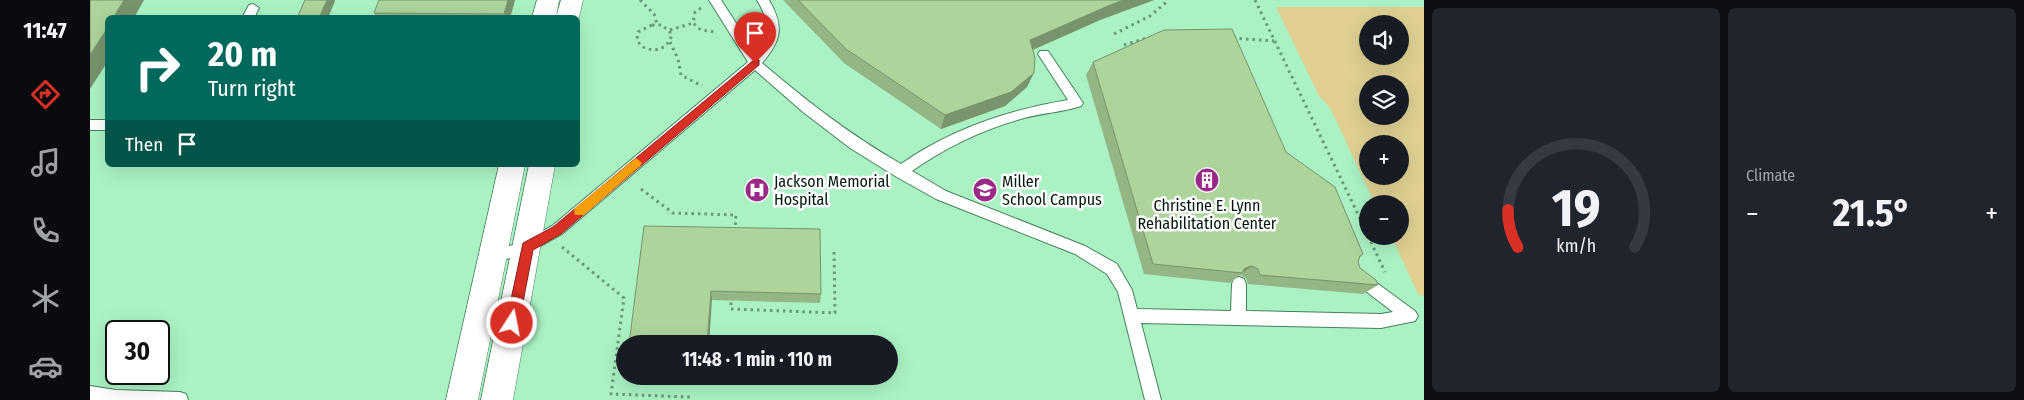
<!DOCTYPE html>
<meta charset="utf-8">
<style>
body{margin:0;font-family:"Fira Sans Condensed",sans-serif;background:#20242c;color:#f1f3f6;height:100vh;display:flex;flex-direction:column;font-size:19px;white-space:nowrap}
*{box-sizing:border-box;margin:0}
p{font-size:16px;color:#9ea1a6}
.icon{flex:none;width:28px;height:28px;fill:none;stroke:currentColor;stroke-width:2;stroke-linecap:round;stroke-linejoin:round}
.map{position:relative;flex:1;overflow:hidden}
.panel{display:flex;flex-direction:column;gap:8px;padding:8px;background:#0d0f14;width:600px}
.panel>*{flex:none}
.top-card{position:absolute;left:15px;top:15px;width:475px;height:152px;border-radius:8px;box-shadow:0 5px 20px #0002;background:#00695c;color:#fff;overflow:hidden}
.tools{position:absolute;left:1269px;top:15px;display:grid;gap:10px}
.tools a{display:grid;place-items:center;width:50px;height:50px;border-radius:50%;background:#171b24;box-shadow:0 5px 20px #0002;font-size:25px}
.speed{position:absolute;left:15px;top:320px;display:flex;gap:10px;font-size:25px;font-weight:700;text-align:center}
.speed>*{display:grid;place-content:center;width:65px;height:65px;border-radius:50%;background:#171b24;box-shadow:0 5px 20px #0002;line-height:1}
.speed .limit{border:2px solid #111;border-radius:8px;background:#fff;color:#111}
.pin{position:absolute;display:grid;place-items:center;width:42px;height:42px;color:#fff;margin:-51px -21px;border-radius:50% 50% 50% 0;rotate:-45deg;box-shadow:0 0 5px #0007}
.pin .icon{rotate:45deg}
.me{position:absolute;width:55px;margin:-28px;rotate:11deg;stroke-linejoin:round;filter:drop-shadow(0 0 4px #0008)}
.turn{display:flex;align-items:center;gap:18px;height:105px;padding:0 20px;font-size:22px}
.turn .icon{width:65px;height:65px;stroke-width:2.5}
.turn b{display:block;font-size:35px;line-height:42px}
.then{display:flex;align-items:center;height:48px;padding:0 20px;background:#0003;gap:10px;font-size:19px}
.big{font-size:38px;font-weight:700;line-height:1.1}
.panel .card{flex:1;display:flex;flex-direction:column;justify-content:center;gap:8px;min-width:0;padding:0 18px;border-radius:8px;background:#20242c}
.panel .dial{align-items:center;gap:0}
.dial svg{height:130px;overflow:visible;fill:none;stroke:#363941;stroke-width:7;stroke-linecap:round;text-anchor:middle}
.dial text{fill:#f1f3f6;stroke:none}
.heat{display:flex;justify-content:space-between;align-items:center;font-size:28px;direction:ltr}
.panel .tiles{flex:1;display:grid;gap:8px;grid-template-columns:repeat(2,1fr)}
.trip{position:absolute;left:526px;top:335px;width:282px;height:50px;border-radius:25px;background:#171b24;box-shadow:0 5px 20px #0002;font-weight:700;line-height:50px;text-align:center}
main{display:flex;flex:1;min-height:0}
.menu{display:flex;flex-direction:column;width:90px;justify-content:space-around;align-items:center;background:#090b0e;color:#9ea1a6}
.menu .icon{width:35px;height:35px}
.menu .active{color:#d93025}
.menu b{font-size:22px;color:#f1f3f6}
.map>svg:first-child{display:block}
</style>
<main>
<nav class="menu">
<b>11:47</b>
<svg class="icon active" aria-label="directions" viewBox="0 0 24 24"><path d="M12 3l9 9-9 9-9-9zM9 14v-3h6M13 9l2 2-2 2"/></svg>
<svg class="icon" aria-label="music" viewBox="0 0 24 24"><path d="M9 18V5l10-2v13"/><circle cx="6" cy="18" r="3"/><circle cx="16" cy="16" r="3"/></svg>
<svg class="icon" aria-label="phone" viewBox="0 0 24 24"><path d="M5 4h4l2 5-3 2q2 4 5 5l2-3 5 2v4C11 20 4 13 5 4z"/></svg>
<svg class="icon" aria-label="climate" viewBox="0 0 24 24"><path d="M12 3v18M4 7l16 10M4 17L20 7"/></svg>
<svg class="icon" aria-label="car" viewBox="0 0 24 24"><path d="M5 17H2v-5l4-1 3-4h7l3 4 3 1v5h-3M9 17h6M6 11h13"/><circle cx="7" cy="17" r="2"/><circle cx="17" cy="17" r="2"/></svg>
</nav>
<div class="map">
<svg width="1334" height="400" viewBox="0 0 1334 400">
<rect width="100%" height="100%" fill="#bcfdd3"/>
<path fill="#aaf2c4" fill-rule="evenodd" d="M0 0H1334V400H0ZM18 18H488V165H18ZM1278 24H1310V56H1278ZM1278 84H1310V116H1278ZM1278 144H1310V176H1278ZM1278 204H1310V236H1278ZM26 331H69V374H26ZM535 344H800V376H535Z"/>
<path fill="#dfd092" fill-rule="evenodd" d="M1186 7H1334V296L1328 294 1301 236H1310V204H1285L1240 108 1229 96ZM1278 24H1310V56H1278ZM1278 84H1310V116H1278ZM1278 144H1310V176H1278Z"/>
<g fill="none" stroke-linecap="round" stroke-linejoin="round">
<defs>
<g id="lane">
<path d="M619 0H631L666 54C682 35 679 20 667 0H679C694 26 692 40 672 63 718 102 759 134 811 164 861 129 918 110 978 100L948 54 950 51H958L991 100 993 103 991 106C973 112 953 113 934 118 894 129 856 147 822 171L856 191 995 246 1027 264 1042 290 1047 309 1141 311 1142 284 1144 279 1149 277 1154 279 1156 284V311L1291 314 1303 312 1264 282 1262 277 1264 272 1269 270 1325 311 1328 316 1325 321 1291 328 1051 323 1071 400H1055L1028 292 1017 274 985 254 846 199 805 176 760 148 713 112 665 70 472 234 442 251 401 264 396 263 394 258 396 253 433 242 462 226 658 62Z"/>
<polygon points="163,4 169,8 164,18 152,18 159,5"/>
<rect x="0" y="120" width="18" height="10"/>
<polygon points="0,386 26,390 90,392 96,394 98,400 0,400"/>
</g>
<g id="street">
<polygon points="447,0 469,0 466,18 442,18"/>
<polygon points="471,0 493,0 488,22 488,18 466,18"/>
<polygon points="409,165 435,165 388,400 356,400"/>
<polygon points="439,165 465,165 423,400 391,400"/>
</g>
</defs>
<use href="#lane" stroke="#43805c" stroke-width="2"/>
<use href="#street" stroke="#43805c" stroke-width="1"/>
<g stroke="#6a987b" stroke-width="3" stroke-dasharray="2.5 4" stroke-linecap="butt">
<polyline points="550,0 564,14 567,24"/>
<polyline points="1165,0 1278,235"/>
<polyline points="611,8 605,12 603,23 611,30 625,32"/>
<path d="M562 25H572L582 34C578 50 563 54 550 45L547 39 548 32Z"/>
<polyline points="580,30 603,23"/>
<polyline points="1024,34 1060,16 1079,0"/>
<polyline points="1143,38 1184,41"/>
<polyline points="580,42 588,59 591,75 612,86"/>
<polyline points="1034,45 1057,38"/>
<polyline points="551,189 583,213 646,215 645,230"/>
<polyline points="1278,236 1295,272"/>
<polyline points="472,247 534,298 521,394 600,397"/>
<polyline points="641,296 641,309 745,313 744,251"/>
</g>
<use href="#lane" fill="#fff" fill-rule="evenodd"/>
<use href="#street" fill="#fff" fill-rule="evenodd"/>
</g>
<g fill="#94b685">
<polygon points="425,0 420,18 287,18 284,13"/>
<polygon points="693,0 1064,0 1010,20 943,50 937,87 915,106 851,129 754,63"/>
<polygon points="1003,62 1196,152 1270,257 1268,262 1270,268 1288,285 1273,294 1158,284 1156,278 1150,275 1140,283 1054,274 996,75"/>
<polygon points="554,226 731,294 730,303 622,300"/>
<polygon points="538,376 616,376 616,382 539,379"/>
</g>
<g fill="#78946c">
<polygon points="34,0 54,0 44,18 23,18"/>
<polygon points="237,0 245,0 245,1 238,18 229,18"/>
<polygon points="418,0 425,0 420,18 415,18 414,14"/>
<polygon points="1033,0 1064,0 1010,20 933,54 940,40 1018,6"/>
<polygon points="18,27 18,61 0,89 0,55"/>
<polygon points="944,73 937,87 915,106 851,129 855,115"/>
<polygon points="1162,266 1152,273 1155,268"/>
<polygon points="621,291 622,300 619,344 617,344"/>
</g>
<g fill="#acd49b" stroke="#78946c">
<polygon points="0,0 34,0 23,18 18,18 18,27 0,55"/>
<polygon points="215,0 237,0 229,18 207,18"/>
<polygon points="289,0 418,0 414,14 284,13"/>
<polygon points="708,0 1033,0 1018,6 940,40 945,58 944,73 921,92 855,115 756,49"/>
<polygon points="1142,29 1196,152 1245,187 1273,254 1270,256 1268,262 1270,268 1286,280 1288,285 1170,275 1168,269 1162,266 1155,268 1152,273 1063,264 1003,62 1074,30"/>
<polygon points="554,226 730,229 731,294 621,291 617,344 539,344"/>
</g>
<polygon fill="#d93025" stroke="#8d1f18" points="665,59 669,60 669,65 471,234 443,250 429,323 427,327 422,329 418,327 416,323 433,243 463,227"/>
<polygon fill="#f59e0b" points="546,158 552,163 550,166 494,215 485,215 484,211 485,208"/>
<defs>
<symbol id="building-disc" viewBox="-11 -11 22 22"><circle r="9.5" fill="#9b2987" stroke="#fff"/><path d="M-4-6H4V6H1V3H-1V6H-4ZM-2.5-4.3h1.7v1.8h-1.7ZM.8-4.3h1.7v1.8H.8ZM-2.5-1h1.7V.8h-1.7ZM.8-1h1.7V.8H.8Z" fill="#fff"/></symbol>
<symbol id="hospital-disc" viewBox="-11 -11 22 22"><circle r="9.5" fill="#9b2987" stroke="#fff"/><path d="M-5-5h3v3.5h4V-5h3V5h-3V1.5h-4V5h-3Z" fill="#fff"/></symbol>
<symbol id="university-disc" viewBox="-11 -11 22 22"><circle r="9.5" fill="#9b2987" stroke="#fff"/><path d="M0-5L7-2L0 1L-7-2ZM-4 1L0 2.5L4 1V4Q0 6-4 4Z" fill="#fff"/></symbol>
</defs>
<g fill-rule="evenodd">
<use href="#building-disc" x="1103" y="166" width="28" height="28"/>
<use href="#hospital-disc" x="653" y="176" width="28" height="28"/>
<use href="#university-disc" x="881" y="176" width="28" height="28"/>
</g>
<g text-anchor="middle" stroke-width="5" stroke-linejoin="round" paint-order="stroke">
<g font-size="16" fill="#01180a" stroke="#fff" text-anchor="start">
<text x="684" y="187">Jackson Memorial<tspan x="684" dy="18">Hospital</tspan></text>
<text x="912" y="187">Miller<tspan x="912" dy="18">School Campus</tspan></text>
<text x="1117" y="211" text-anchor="middle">Christine E. Lynn<tspan x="1117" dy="18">Rehabilitation Center</tspan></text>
</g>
</g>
</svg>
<div class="tools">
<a><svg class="icon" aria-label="sound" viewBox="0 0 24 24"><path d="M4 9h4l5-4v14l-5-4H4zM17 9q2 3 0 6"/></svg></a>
<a><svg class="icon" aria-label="layers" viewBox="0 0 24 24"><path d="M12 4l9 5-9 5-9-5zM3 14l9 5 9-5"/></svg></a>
<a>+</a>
<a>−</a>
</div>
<div class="speed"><div class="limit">30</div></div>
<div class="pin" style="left:665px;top:63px;background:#d93025"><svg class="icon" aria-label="arrive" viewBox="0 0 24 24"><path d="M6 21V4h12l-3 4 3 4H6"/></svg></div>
<svg class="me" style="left:422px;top:323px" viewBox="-20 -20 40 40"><circle r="17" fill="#d93025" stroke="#fff" stroke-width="3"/><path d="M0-11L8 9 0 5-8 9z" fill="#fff"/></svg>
<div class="trip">11:48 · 1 min · 110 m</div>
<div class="top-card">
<div class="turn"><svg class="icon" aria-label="right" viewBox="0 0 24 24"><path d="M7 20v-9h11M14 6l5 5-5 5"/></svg><div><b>20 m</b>Turn right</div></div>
<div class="then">Then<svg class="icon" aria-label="arrive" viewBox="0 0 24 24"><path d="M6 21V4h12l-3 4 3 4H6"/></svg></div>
</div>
</div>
<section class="panel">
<div class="tiles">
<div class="card dial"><svg viewBox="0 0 100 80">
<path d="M14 69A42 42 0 1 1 86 69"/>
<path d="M14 69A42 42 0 0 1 8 46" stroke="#d93025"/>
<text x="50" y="56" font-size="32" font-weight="700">19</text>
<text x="50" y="72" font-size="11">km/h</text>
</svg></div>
<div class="card"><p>Climate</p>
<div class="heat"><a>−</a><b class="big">21.5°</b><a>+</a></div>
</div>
</div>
</section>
</main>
